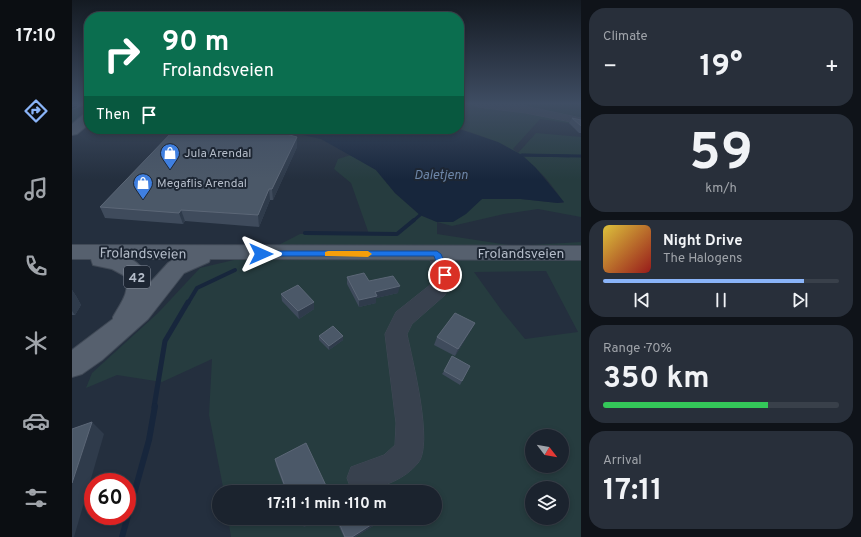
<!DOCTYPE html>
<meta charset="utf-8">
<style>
body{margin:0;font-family:Overpass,sans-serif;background:#282f3a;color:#f1f3f6;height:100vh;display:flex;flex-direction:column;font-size:15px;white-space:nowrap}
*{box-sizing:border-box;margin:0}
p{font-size:13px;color:#a0a4aa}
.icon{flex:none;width:22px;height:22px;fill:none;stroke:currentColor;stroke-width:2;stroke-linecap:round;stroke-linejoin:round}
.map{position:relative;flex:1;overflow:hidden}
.side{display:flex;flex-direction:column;gap:8px;padding:8px;background:#0f1319;width:280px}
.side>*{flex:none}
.banner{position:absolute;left:12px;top:12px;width:380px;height:122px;border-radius:16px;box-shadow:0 2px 6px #0003,0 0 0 1px #39404a;background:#0b6e4f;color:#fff;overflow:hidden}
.needle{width:26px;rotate:121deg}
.fabs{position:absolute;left:453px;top:429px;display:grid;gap:8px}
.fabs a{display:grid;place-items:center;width:44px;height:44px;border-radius:50%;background:#1b232e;box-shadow:0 2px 6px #0003,0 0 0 1px #39404a;font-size:20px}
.speed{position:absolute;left:12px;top:473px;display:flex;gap:8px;font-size:20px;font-weight:700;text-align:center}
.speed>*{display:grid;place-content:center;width:52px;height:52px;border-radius:50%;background:#1b232e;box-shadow:0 2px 6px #0003,0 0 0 1px #39404a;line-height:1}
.speed .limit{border:6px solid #d22;background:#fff;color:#111}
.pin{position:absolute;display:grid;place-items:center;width:34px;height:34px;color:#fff;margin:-17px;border:2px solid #fff;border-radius:50%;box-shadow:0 1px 4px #0007}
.me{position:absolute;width:44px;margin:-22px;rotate:90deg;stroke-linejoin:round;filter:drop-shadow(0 0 3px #0008)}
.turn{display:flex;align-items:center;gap:14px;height:84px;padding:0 12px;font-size:18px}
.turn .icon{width:52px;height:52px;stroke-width:2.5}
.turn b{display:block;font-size:28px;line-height:34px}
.then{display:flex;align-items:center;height:38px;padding:0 12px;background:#0003;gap:8px;font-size:15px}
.big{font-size:30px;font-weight:700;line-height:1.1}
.side .tile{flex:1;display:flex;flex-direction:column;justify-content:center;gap:6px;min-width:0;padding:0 14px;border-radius:16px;background:#282f3a}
.side .dial{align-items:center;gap:0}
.dial b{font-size:52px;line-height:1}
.song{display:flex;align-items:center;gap:12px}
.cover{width:48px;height:48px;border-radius:6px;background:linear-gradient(135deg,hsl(50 70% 55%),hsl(0 70% 35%))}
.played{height:4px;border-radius:2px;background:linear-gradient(90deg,#8ab4f8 85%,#39404a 85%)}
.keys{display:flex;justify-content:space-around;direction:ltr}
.heat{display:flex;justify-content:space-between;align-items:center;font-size:22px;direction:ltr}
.charge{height:6px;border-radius:3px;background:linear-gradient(90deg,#34c759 70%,#39404a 0)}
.trip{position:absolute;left:140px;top:485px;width:230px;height:40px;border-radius:20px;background:#1b232e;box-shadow:0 2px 6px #0003,0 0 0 1px #39404a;font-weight:700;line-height:40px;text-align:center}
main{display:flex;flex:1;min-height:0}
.dock{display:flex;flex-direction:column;width:72px;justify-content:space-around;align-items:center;background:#0b0e12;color:#a0a4aa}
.dock .icon{width:28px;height:28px}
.dock .on{color:#8ab4f8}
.dock b{font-size:18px;color:#f1f3f6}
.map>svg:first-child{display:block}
</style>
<main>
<nav class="dock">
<b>17:10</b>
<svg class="icon on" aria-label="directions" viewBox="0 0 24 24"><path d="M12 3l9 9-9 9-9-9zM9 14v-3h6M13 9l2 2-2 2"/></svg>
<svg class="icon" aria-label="music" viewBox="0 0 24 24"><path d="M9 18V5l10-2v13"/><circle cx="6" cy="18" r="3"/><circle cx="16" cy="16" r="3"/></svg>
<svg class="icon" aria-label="phone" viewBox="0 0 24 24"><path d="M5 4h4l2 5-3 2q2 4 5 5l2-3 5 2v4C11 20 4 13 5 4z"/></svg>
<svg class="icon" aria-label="climate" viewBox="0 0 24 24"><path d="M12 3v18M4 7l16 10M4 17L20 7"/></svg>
<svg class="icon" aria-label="car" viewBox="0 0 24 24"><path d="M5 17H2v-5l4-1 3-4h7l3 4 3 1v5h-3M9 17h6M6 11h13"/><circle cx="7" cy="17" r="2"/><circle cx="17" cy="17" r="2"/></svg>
<svg class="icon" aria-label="filters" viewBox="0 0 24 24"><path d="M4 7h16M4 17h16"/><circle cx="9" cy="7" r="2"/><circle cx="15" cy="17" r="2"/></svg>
</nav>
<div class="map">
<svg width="509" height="537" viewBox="0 0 509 537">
<rect width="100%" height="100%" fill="#242f3e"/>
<g fill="#263c3f" fill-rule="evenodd">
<polygon points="13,104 17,104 17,119 0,127 0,108"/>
<path d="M387 104H509V125L468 119 441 149 446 153 464 133 509 137V217L466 209 432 214 380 226 365 222V234L443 246 509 242V537H159L156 518H363V492H152L137 415 140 359 90 382 45 375 14 388 20 373 86 313 128 268 191 253 228 234H297L279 183 262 169 266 159 279 155 304 170 323 193 348 215 365 222 410 199H449L486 203H492C465 160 434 142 387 129ZM474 271 506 332 453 339 430 311 402 272ZM460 436H490V466H460ZM460 488H490V518H460Z"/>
</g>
<polygon fill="#17263c" points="221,129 387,129 426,142 450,155 463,167 492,202 486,203 449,199 410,199 394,214 381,222 365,222 348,215 323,193 304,170 249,139 217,132"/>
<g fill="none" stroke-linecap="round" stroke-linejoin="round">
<polyline stroke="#17263c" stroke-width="2.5" points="450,155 497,156"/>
<g stroke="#17263c" stroke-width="3">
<polyline points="450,155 509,156"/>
<polyline points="341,221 348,215"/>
</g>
<g stroke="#17263c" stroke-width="4">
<polyline points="233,233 325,234 342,220"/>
<polyline points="116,303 125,288 163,270"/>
</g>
<polyline stroke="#17263c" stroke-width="5" points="82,407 93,341 116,302"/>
<polyline stroke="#17263c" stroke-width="6" points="50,537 77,440 83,406"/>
<defs>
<g id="minor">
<polygon points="401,104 449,104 457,107 509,118 509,124 454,113 406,107"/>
<path d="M365 248 371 250 383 275 373 295 340 324 335 334C340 359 362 445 346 463 332 480 313 485 293 492L279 489 275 478 279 467 312 455 323 445 324 423 313 334 324 312 358 285 363 275 356 254 359 250Z"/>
</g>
<g id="major">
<polygon points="17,113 17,124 5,134 0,135 0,124 12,114"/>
<path d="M0 245 509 246V260L138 259 137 262 112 273 76 319 30 360 10 374 0 377V350L41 319V317C48 304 59 292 53 276L40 269 21 265 19 259H0ZM58 259H102L96 263 77 284C75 273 68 263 58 259Z"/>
</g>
</defs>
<use href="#minor" stroke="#414a57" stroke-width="1"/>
<use href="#major" stroke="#414a57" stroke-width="2"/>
<use href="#minor" fill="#38414e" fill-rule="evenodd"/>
<use href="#major" fill="#56606e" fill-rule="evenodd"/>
<defs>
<polyline id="rail" points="0,108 11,104"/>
</defs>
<use href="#rail" stroke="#5a6575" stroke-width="3"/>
<use href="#rail" stroke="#1d2633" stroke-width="2" stroke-dasharray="5.5" stroke-linecap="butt"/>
</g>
<g fill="#3f4b5c">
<polygon points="500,118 509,120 509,133 507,133 497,123"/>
<polygon points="49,129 80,129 74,134 51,133"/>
<polygon points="225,137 225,147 201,200 198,200 187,227 113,221 111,224 33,218 28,207"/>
<polygon points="275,277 297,281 326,293 304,298 304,303 287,307 275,284"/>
<polygon points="0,290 4,296 9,305 3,315 0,315"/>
<polygon points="209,294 242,309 227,319 210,301"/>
<polygon points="403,323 399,330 383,356 362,345 365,337"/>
<polygon points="247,336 271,336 271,340 257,350 247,340"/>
<polygon points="398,366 388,385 370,374 372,371"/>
<polygon points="203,459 257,492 214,492 204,465"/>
<polygon points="229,518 248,518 232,527"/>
<polygon points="263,518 300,518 301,526 283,537 272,537"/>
</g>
<g fill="#2f3b4b">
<polygon points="72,129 80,129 74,134"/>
<polygon points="225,137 225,147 201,200 200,189"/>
<polygon points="197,189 198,200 187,227 186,215"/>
<polygon points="109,210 113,221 111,224 107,213"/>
<polygon points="328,286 326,293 304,298 304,303 287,307 287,300 303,292"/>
<polygon points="0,290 4,296 9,305 3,315 0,311"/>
<polygon points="242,302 242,309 227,319 226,311"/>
<polygon points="403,323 399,330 383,356 386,349"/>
<polygon points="271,336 271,340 257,350 257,346"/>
<polygon points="20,422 32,434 2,537 0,537 0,483"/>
<polygon points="239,518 248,518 232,527 232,522"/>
<polygon points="302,523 301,526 283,537 280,537"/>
</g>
<g fill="#4b5868" stroke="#5c6777">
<polygon points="500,118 509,120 509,126"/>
<polygon points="103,129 195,129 225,137 200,189 197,189 186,215 109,210 107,213 28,207"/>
<polygon points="292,273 297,281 321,276 328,286 303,292 305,296 287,300 275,277"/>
<polygon points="226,285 242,302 226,311 209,294"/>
<polygon points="383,313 403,323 386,349 365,337"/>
<polygon points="261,326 271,336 257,346 247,336"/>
<polygon points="380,356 398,366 390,381 372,371"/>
<polygon points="20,422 0,483 0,429"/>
<polygon points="234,443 257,492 215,492 203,459"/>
<polygon points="230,518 239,518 232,522"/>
<polygon points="265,518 300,518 302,523 280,537 273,537"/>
</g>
<linearGradient id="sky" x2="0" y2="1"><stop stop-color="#141a22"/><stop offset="0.58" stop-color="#3f4d63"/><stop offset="1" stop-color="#3f4d63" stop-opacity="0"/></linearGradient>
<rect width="509" height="179" fill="url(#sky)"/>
<polygon fill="#1a73e8" stroke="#114b97" points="189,251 365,251 369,254 378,275 373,278 370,277 362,256 186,256 185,254"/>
<polygon fill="#f59e0b" points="256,251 296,251 300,254 296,257 253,256 253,252"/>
<defs>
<symbol id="shop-pin" viewBox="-11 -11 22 30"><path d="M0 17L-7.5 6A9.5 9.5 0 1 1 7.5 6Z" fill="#3f7fe0" stroke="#1d2633"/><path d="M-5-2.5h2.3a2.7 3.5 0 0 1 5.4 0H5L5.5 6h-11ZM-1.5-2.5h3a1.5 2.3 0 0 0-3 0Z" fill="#fff"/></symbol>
</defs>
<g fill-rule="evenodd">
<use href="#shop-pin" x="87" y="142" width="22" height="30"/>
<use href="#shop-pin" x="60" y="172" width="22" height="30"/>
</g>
<g text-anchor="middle" stroke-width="4" stroke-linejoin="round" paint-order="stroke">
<g font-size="12" fill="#b4bcc9" stroke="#1d2633" text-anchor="start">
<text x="112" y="157">Jula Arendal</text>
<text x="85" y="187">Megaflis Arendal</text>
</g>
<g font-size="13" font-style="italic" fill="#6d86a8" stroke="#1d2633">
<text x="369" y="179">Daletjenn</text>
</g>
<rect fill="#1d2633" stroke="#878f9c" stroke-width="1" x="52" y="266" width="26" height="22" rx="3"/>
<g font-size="13" font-weight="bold" fill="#b4bcc9">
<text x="65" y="282">42</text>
</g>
<g font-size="14" fill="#b4bcc9" stroke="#1d2633">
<text transform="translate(71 253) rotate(1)" y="5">Frolandsveien</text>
<text x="449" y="258">Frolandsveien</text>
</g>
</g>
</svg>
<div class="fabs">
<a><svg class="needle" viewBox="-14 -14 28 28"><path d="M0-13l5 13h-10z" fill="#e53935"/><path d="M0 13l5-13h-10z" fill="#a0a4aa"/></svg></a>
<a><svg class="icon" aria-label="layers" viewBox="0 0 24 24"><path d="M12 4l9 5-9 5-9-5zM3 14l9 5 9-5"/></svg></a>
</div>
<div class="speed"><div class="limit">60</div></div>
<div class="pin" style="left:373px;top:275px;background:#d93025"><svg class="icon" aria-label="arrive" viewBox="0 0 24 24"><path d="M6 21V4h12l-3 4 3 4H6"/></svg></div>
<svg class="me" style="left:189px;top:254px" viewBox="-20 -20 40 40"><path d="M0-17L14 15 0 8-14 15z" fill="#1a73e8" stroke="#fff" stroke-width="4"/></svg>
<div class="trip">17:11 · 1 min · 110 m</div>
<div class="banner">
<div class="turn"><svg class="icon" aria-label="right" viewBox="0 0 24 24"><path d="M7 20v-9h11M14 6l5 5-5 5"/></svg><div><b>90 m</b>Frolandsveien</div></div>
<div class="then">Then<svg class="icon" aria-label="arrive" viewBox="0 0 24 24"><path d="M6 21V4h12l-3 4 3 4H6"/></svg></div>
</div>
</div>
<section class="side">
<div class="tile"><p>Climate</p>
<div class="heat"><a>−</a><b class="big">19°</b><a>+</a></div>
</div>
<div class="tile dial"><b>59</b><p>km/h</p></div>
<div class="tile">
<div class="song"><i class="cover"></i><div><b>Night Drive</b><p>The Halogens</p></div></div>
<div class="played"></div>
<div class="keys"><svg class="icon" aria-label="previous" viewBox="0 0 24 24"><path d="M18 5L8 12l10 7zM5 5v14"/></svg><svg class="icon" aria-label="pause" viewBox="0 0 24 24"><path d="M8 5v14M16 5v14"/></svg><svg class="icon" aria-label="next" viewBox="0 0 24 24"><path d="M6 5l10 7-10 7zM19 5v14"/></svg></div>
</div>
<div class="tile"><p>Range · 70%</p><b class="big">350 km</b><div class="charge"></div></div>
<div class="tile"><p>Arrival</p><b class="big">17:11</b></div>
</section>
</main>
